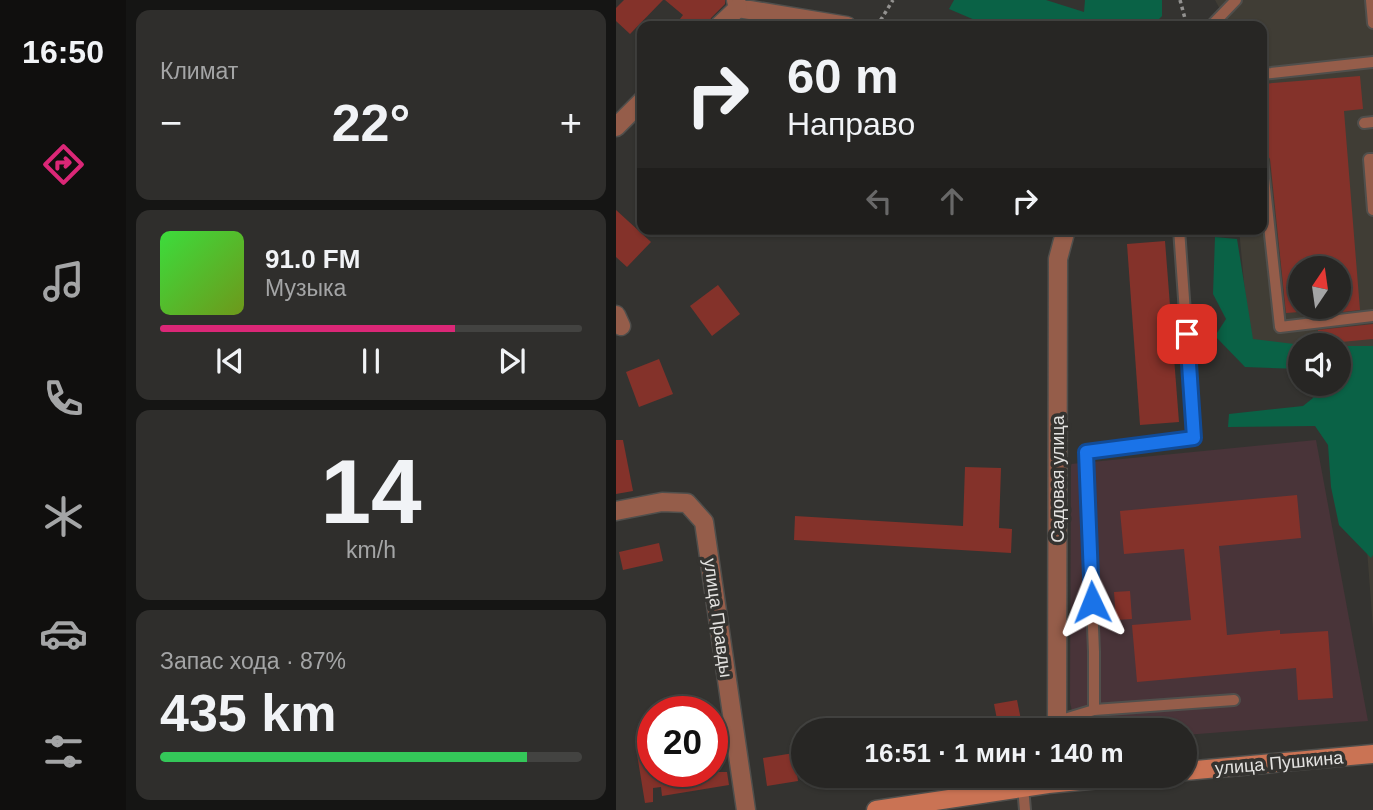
<!DOCTYPE html>
<html lang="ru">
<meta charset="utf-8">
<style>
body{margin:0;font-family:Arial,sans-serif;background:#2f2e2c;color:#f1f3f6;height:100vh;display:flex;flex-direction:column;font-size:26px;white-space:nowrap}
*{box-sizing:border-box;margin:0}
p{font-size:23px;color:#a4a5a6}
.icon{flex:none;width:38px;height:38px;fill:none;stroke:currentColor;stroke-width:2;stroke-linecap:round;stroke-linejoin:round}
.map{position:relative;flex:1;overflow:hidden}
.sheet{display:flex;flex-direction:column;gap:10px;padding:10px;background:#151514;width:490px}
.sheet>*{flex:none}
.top-card{position:absolute;left:21px;top:21px;width:630px;height:214px;border-radius:14px;box-shadow:0 2px 5px #0004,0 0 0 2px #434341;background:#272624;color:#f1f3f6;overflow:hidden}
.needle{width:46px;rotate:13deg}
.tools{position:absolute;left:672px;top:256px;display:grid;gap:14px}
.tools a{display:grid;place-items:center;width:63px;height:63px;border-radius:50%;background:#272624;box-shadow:0 2px 5px #0004,0 0 0 2px #434341;font-size:35px}
.speed{position:absolute;left:21px;top:696px;display:flex;gap:14px;font-size:35px;font-weight:700;text-align:center}
.speed>*{display:grid;place-content:center;width:91px;height:91px;border-radius:50%;background:#272624;box-shadow:0 2px 5px #0004,0 0 0 2px #434341;line-height:1}
.speed .limit{border:10px solid #d22;background:#fff;color:#111}
.pin{position:absolute;display:grid;place-items:center;width:60px;height:60px;color:#fff;margin:-30px;border-radius:14px;box-shadow:0 4px 10px #0006}
.me{position:absolute;width:77px;margin:-38px;rotate:358deg;stroke-linejoin:round;filter:drop-shadow(0 0 5px #0008)}
.turn{display:flex;align-items:center;gap:24px;height:147px;padding:0 35px;font-size:32px}
.turn .icon{width:91px;height:91px;stroke-width:2.5}
.turn b{display:block;font-size:49px;line-height:60px}
.lanes{display:flex;align-items:center;height:66px;padding:0 35px;background:#0003;justify-content:center;gap:35px;direction:ltr}
.lanes .off{opacity:.35}
.big{font-size:52px;font-weight:700;line-height:1.1}
.sheet .tile{flex:1;display:flex;flex-direction:column;justify-content:center;gap:10px;min-width:0;padding:0 24px;border-radius:14px;background:#2f2e2c}
.sheet .dial{align-items:center;gap:0}
.dial b{font-size:91px;line-height:1}
.song{display:flex;align-items:center;gap:21px}
.cover{width:84px;height:84px;border-radius:10px;background:linear-gradient(135deg,hsl(120 70% 55%),hsl(80 70% 35%))}
.played{height:7px;border-radius:4px;background:linear-gradient(90deg,#db2777 70%,#434341 70%)}
.keys{display:flex;justify-content:space-around;direction:ltr}
.heat{display:flex;justify-content:space-between;align-items:center;font-size:38px;direction:ltr}
.charge{height:10px;border-radius:5px;background:linear-gradient(90deg,#34c759 87%,#434341 0)}
.trip{position:absolute;left:175px;top:718px;width:406px;height:70px;border-radius:35px;background:#272624;box-shadow:0 2px 5px #0004,0 0 0 2px #434341;font-weight:700;line-height:70px;text-align:center}
main{display:flex;flex:1;min-height:0}
.tab-bar{display:flex;flex-direction:column;width:126px;justify-content:space-around;align-items:center;background:#100f0e;color:#a4a5a6}
.tab-bar .icon{width:49px;height:49px}
.tab-bar .active{color:#db2777}
.tab-bar b{font-size:32px;color:#f1f3f6}
.map>svg:first-child{display:block}
</style>
<main>
<nav class="tab-bar">
<b>16:50</b>
<svg class="icon active" aria-label="directions" viewBox="0 0 24 24"><path d="M12 3l9 9-9 9-9-9zM9 14v-3h6M13 9l2 2-2 2"/></svg>
<svg class="icon" aria-label="music" viewBox="0 0 24 24"><path d="M9 18V5l10-2v13"/><circle cx="6" cy="18" r="3"/><circle cx="16" cy="16" r="3"/></svg>
<svg class="icon" aria-label="phone" viewBox="0 0 24 24"><path d="M5 4h4l2 5-3 2q2 4 5 5l2-3 5 2v4C11 20 4 13 5 4z"/></svg>
<svg class="icon" aria-label="climate" viewBox="0 0 24 24"><path d="M12 3v18M4 7l16 10M4 17L20 7"/></svg>
<svg class="icon" aria-label="car" viewBox="0 0 24 24"><path d="M5 17H2v-5l4-1 3-4h7l3 4 3 1v5h-3M9 17h6M6 11h13"/><circle cx="7" cy="17" r="2"/><circle cx="17" cy="17" r="2"/></svg>
<svg class="icon" aria-label="filters" viewBox="0 0 24 24"><path d="M4 7h16M4 17h16"/><circle cx="9" cy="7" r="2"/><circle cx="15" cy="17" r="2"/></svg>
</nav>
<section class="sheet">
<div class="tile"><p>Климат</p>
<div class="heat"><a>−</a><b class="big">22°</b><a>+</a></div>
</div>
<div class="tile">
<div class="song"><i class="cover"></i><div><b>91.0 FM</b><p>Музыка</p></div></div>
<div class="played"></div>
<div class="keys"><svg class="icon" aria-label="previous" viewBox="0 0 24 24"><path d="M18 5L8 12l10 7zM5 5v14"/></svg><svg class="icon" aria-label="pause" viewBox="0 0 24 24"><path d="M8 5v14M16 5v14"/></svg><svg class="icon" aria-label="next" viewBox="0 0 24 24"><path d="M6 5l10 7-10 7zM19 5v14"/></svg></div>
</div>
<div class="tile dial"><b>14</b><p>km/h</p></div>
<div class="tile"><p>Запас хода · 87%</p><b class="big">435 km</b><div class="charge"></div></div>
</section>
<div class="map">
<svg width="757" height="810" viewBox="0 0 757 810">
<rect width="100%" height="100%" fill="#343330"/>
<path fill="#403d35" fill-rule="evenodd" d="M599 0H757V629L736 350H723V345H684L635 356 623 229H646V26H613ZM684 268H723V306H684Z"/>
<polygon fill="#493439" points="700,440 752,721 569,735 569,730 460,730 454,702 455,464"/>
<g fill="#0a6246">
<polygon points="338,0 430,0 468,12 469,0 546,0 546,16 536,26 373,26 333,9"/>
<polygon points="599,237 621,239 637,339 686,345 684,369 629,367 599,336 610,319 597,294"/>
<polygon points="723,346 757,346 757,555 755,558 723,525 715,487 712,445 699,426 612,427 613,414 687,406 697,398 698,383 723,383"/>
</g>
<g fill="#84322a">
<polygon points="8,0 47,0 14,34 0,21 0,8"/>
<polygon points="49,0 109,0 109,4 95,18 92,26 71,26 64,19 67,15"/>
<polygon points="744,76 747,109 728,111 744,310 701,315 700,306 723,306 723,268 684,268 684,312 670,313 654,159 651,154 646,84"/>
<polygon points="0,210 35,242 11,267 0,257"/>
<polygon points="549,241 563,422 524,425 511,244"/>
<polygon points="102,285 124,314 96,336 74,306"/>
<polygon points="757,324 757,339 704,344 702,330"/>
<polygon points="43,359 57,394 23,407 10,372"/>
<polygon points="0,440 7,440 17,491 0,494"/>
<polygon points="349,467 385,468 383,528 396,529 395,553 178,540 179,516 347,526"/>
<polygon points="681,495 685,538 603,546 611,635 664,630 664,634 712,631 717,698 682,700 680,668 521,682 516,625 575,620 568,549 508,554 504,511"/>
<polygon points="43,543 47,561 7,570 3,552"/>
<polygon points="514,591 516,619 500,620 498,592"/>
<polygon points="401,700 407,730 383,730 378,704"/>
<polygon points="37,752 37,772 111,772 113,785 46,796 45,787 37,788 37,802 29,803 21,754"/>
<polygon points="178,753 182,781 151,786 147,758"/>
</g>
<g fill="none" stroke-linecap="round" stroke-linejoin="round">
<defs>
<g id="lane">
<polyline points="755,0 757,23"/>
<polyline points="595,26 620,0"/>
<polyline points="646,74 757,62"/>
<polyline points="748,123 757,122"/>
<polyline points="757,159 753,159 757,210"/>
<polyline points="646,160 664,327 757,316"/>
<polyline points="478,710 618,700"/>
<polyline points="442,721 478,710 478,652 470,452 578,438 563,229"/>
<polyline points="407,787 409,810"/>
</g>
<g id="street">
<polyline points="120,0 122,8 231,26"/>
<polyline points="103,26 122,8"/>
<polyline points="0,127 26,101"/>
<polyline points="0,315 5,326"/>
<polyline points="0,511 46,502 71,503 88,522 130,810"/>
<polyline points="441,730 442,259 450,229"/>
</g>
<g id="secondary">
<polyline points="569,771 757,754"/>
<polyline points="260,810 432,784 525,775"/>
</g>
</defs>
<use href="#lane" stroke="#504f4c" stroke-width="14"/>
<use href="#street" stroke="#504f4c" stroke-width="21"/>
<use href="#secondary" stroke="#504f4c" stroke-width="21"/>
<g stroke="#939290" stroke-width="3.5" stroke-dasharray="3.5 3.5" stroke-linecap="butt">
<polyline points="564,0 571,26"/>
<polyline points="261,26 277,0"/>
</g>
<use href="#lane" stroke="#955d4a" stroke-width="10"/>
<use href="#street" stroke="#955d4a" stroke-width="18"/>
<use href="#secondary" stroke="#ca7354" stroke-width="18"/>
</g>
<g fill="none" stroke-linecap="round" stroke-linejoin="round">
<defs>
<polyline id="route" points="476,602 470,452 578,438 571,334"/>
</defs>
<use href="#route" stroke="#114b97" stroke-width="18"/>
<use href="#route" stroke="#1a73e8" stroke-width="12"/>
</g>
<g text-anchor="middle" stroke-width="7" stroke-linejoin="round" paint-order="stroke">
<g font-size="18" fill="#e3e2e0" stroke="#343330">
<text transform="translate(442 479) rotate(-90)" y="6">Садовая улица</text>
<text transform="translate(102 618) rotate(82)" y="6">улица Правды</text>
<text transform="translate(663 763) rotate(-5)" y="6">улица Пушкина</text>
</g>
</g>
</svg>
<div class="tools">
<a><svg class="needle" viewBox="-14 -14 28 28"><path d="M0-13l5 13h-10z" fill="#e53935"/><path d="M0 13l5-13h-10z" fill="#a4a5a6"/></svg></a>
<a><svg class="icon" aria-label="sound" viewBox="0 0 24 24"><path d="M4 9h4l5-4v14l-5-4H4zM17 9q2 3 0 6"/></svg></a>
</div>
<div class="speed"><div class="limit">20</div></div>
<div class="pin" style="left:571px;top:334px;background:#d93025"><svg class="icon" aria-label="arrive" viewBox="0 0 24 24"><path d="M6 21V4h12l-3 4 3 4H6"/></svg></div>
<svg class="me" style="left:476px;top:602px" viewBox="-20 -20 40 40"><path d="M0-17L14 15 0 8-14 15z" fill="#1a73e8" stroke="#fff" stroke-width="4"/></svg>
<div class="trip">16:51 · 1 мин · 140 m</div>
<div class="top-card">
<div class="turn"><svg class="icon" aria-label="right" viewBox="0 0 24 24"><path d="M7 20v-9h11M14 6l5 5-5 5"/></svg><div><b>60 m</b>Направо</div></div>
<div class="lanes"><svg class="icon off" aria-label="left" viewBox="0 0 24 24"><path d="M17 20v-9H6M10 6l-5 5 5 5"/></svg><svg class="icon off" aria-label="ahead" viewBox="0 0 24 24"><path d="M12 20V5M6 11l6-6 6 6"/></svg><svg class="icon" aria-label="right" viewBox="0 0 24 24"><path d="M7 20v-9h11M14 6l5 5-5 5"/></svg></div>
</div>
</div>
</main>
